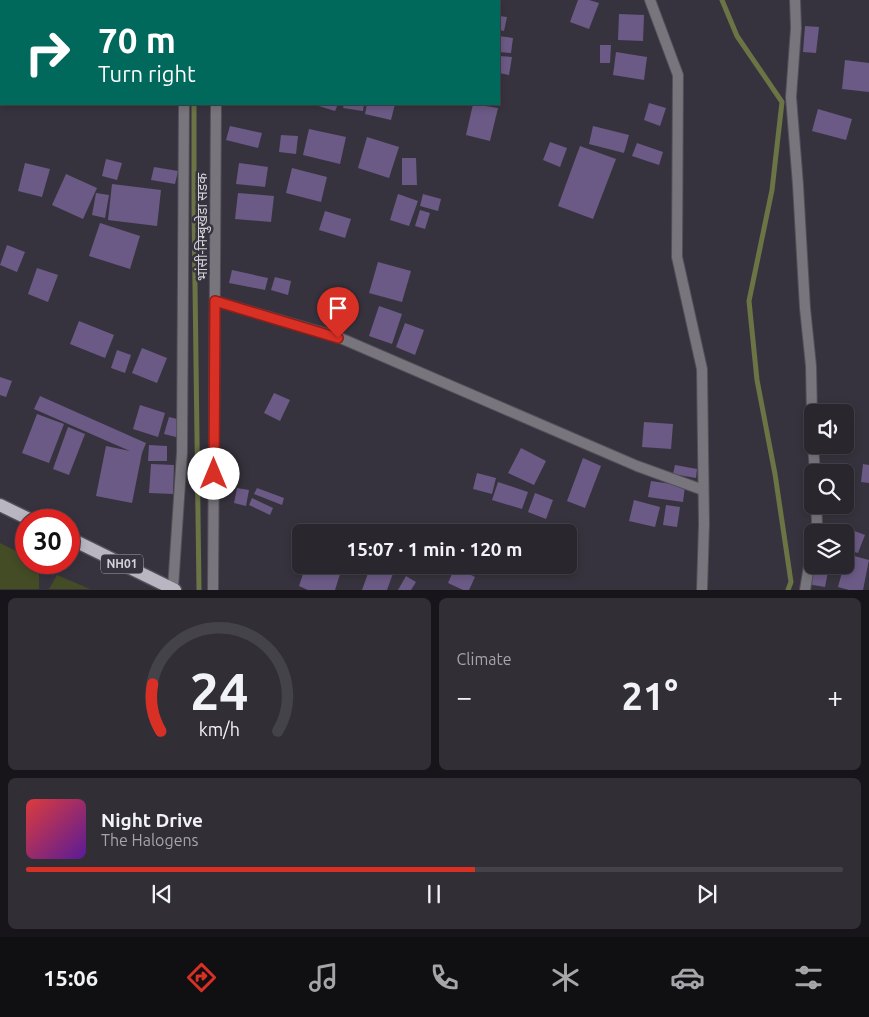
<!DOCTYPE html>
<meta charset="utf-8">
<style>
body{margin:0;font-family:Ubuntu,"Noto Sans Devanagari",sans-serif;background:#312e36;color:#f1f3f6;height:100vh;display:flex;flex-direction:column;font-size:19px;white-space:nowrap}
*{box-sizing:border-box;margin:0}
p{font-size:16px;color:#a5a5aa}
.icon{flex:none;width:28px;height:28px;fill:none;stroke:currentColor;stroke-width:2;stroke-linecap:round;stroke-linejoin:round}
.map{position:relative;height:590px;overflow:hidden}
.sheet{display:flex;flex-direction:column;gap:8px;padding:8px;background:#171519;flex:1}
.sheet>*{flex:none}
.guide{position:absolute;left:0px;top:0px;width:500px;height:105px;box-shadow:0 2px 8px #0003,0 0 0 1px #45434a;background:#00695c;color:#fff;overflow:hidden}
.buttons{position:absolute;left:804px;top:404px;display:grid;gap:10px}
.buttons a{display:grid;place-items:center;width:50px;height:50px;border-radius:8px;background:#29262e;box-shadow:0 2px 8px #0003,0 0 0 1px #45434a;font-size:25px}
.speed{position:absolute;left:15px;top:509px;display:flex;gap:10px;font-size:25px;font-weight:700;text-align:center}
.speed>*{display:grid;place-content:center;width:65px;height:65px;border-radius:50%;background:#29262e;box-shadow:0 2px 8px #0003,0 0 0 1px #45434a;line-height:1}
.speed .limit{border:8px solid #d22;background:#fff;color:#111}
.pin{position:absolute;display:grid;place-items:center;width:42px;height:42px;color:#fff;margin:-51px -21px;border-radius:50% 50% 50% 0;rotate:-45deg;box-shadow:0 0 5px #0007}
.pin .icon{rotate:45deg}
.me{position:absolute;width:55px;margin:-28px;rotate:0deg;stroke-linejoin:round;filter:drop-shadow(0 0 4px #0008)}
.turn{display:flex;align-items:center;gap:18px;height:105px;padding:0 15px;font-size:22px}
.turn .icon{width:65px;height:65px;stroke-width:2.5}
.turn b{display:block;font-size:35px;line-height:42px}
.big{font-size:38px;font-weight:700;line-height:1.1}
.sheet .widget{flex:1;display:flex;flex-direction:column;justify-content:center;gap:8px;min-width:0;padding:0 18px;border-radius:8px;background:#312e36}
.sheet .dial{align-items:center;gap:0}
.dial svg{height:130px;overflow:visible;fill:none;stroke:#45434a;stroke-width:7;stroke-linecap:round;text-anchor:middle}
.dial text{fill:#f1f3f6;stroke:none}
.song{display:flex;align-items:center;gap:15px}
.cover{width:60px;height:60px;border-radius:8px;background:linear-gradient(135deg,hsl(0 70% 55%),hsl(270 70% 35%))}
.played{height:5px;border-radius:2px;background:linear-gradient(90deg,#d93025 55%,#45434a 55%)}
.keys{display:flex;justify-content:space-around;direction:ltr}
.heat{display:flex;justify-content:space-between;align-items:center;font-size:28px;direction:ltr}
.sheet .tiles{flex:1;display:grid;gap:8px;grid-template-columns:1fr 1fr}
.widget:last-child{grid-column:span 2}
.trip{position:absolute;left:292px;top:524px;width:285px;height:50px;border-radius:8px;background:#29262e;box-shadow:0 2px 8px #0003,0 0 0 1px #45434a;font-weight:700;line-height:50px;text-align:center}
.tabs{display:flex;height:80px;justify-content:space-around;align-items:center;background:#100f12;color:#a5a5aa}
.tabs .icon{width:35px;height:35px}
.tabs .on{color:#d93025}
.tabs b{font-size:22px;color:#f1f3f6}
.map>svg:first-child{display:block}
</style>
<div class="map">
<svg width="869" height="590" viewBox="0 0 869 590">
<rect width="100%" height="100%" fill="#37333e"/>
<g fill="#444c26">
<polygon points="0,543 26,556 26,562 39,563 39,589 0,589"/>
<polygon points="57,575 90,589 49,589"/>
</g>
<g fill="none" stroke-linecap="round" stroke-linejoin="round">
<g stroke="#6a7444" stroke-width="5">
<polyline points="722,0 737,36 782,102 772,190 749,301 757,380 775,474 791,582 788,590"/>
<polyline points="195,1 195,0"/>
<polyline points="194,104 194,209 199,590"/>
</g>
</g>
<g fill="#6b5a85">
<polygon points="578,0 589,0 599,3 589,29 570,22"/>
<polygon points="619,14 644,15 643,41 618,40"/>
<polygon points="499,16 507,17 504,31 499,30"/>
<polygon points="805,26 819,27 816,53 803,52"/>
<polygon points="499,36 513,38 511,53 499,52"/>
<polygon points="600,45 611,45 610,63 600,63"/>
<polygon points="616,52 647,57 644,80 613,75"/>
<polygon points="499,56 512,57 509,75 499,73"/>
<polygon points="845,60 869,63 869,92 842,89"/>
<polygon points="649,103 666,108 660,126 644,120"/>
<polygon points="312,104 338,104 335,111"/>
<polygon points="344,104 364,104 363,111 343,108"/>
<polygon points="367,104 395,104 391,120 365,114"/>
<polygon points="473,104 498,108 490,141 466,135"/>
<polygon points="818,109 852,119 846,140 812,131"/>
<polygon points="230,126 262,133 258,148 226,140"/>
<polygon points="593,126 629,135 624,153 589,144"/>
<polygon points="309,129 346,137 340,164 303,155"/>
<polygon points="281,135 298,136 296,154 279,152"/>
<polygon points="367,137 399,147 389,178 358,168"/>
<polygon points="550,142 567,148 560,167 543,160"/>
<polygon points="637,143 663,152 659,165 632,156"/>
<polygon points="580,146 616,159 593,219 558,206"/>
<polygon points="402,158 416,158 417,185 402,185"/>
<polygon points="106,159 122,163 117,180 102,176"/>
<polygon points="25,163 50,169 42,197 18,191"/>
<polygon points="239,163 268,167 265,187 236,184"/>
<polygon points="154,167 178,171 175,184 151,180"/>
<polygon points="292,168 327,177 321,202 286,193"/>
<polygon points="66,174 97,188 83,219 52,205"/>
<polygon points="112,184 161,190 157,226 108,220"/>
<polygon points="96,193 109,195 105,218 92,215"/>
<polygon points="238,193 274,196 271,222 235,219"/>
<polygon points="398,194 418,201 409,226 390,220"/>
<polygon points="423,194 441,199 438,211 420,206"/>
<polygon points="420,210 430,213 425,229 415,226"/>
<polygon points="325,211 351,219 345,238 319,230"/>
<polygon points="100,223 140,236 130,269 89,256"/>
<polygon points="7,245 25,252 17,272 0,265"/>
<polygon points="378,262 411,271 402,302 369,293"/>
<polygon points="37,268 58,275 48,302 28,294"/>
<polygon points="232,270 268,278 265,290 229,283"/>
<polygon points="275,277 291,281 288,295 271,290"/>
<polygon points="379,306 402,314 392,344 369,336"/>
<polygon points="79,321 114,335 105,358 70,344"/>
<polygon points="405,323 424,330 415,355 396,347"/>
<polygon points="142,348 167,358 157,383 132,373"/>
<polygon points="117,350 131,355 125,373 111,368"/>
<polygon points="0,377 12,381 6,397 0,395"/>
<polygon points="274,393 290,400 280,421 264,413"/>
<polygon points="40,396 146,443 142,453 132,503 96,496 106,446 130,451 34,409"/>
<polygon points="140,405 165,413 158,437 133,429"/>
<polygon points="37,414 64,424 49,463 22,453"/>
<polygon points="169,417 181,420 176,437 164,434"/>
<polygon points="644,422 673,424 671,449 642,447"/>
<polygon points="68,427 85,434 69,475 53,469"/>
<polygon points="149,445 167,446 167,461 148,461"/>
<polygon points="521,448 546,461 534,485 508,473"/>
<polygon points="583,458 601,466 585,508 567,501"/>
<polygon points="151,464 174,465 173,494 149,493"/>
<polygon points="863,464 869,465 869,483 861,482"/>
<polygon points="675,465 697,469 696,478 673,474"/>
<polygon points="477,473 496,478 492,494 473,489"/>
<polygon points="651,481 685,486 683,502 648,497"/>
<polygon points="498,482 528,492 522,509 492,500"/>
<polygon points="237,488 249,490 246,506 234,503"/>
<polygon points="257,488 284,498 282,505 254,494"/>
<polygon points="535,493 553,500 546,519 528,512"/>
<polygon points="252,498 273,508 270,515 249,505"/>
<polygon points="634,500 660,507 655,527 629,521"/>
<polygon points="666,505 680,507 677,527 663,525"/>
<polygon points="529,523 549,530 548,532 526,532"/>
<polygon points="492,527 503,530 502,532 490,532"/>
<polygon points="844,527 865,535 858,553 845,549 845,532 842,532"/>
<polygon points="319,528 331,532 318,532"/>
<polygon points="847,554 869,560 863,590 849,590 838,587"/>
<polygon points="306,565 343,565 335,590 308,590 299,586"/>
<polygon points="371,565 396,565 387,590 362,590"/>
<polygon points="520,565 538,565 536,571"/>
<polygon points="811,565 829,567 825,587 807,584"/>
<polygon points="455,567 475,577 469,590 463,590 448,583"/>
<polygon points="406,576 416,582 411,590 398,590"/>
</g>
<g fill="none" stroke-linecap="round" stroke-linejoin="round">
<defs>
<g id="street">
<polyline points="216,0 216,1"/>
<polyline points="650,0 678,75 677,257 702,369 704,524 702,590"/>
<polyline points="795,0 796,28 791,97 798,185 805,308 811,366 812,417"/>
<polyline points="185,1 185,0"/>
<polyline points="215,301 338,337 637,466 703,490"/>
<polyline points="813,445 815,472"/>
<polyline points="815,532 817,522 816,505"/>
<polyline points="173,588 182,453 184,104"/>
<polyline points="213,590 216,104"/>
<polyline points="805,590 812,548"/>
</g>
<g id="primary">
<polyline points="0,505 31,520"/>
<polyline points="69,538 175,590"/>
</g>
</defs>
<use href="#street" stroke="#534f5a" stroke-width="12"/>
<use href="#primary" stroke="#534f5a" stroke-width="15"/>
<use href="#street" stroke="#78767c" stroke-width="10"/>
<use href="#primary" stroke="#bab6c1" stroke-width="12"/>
</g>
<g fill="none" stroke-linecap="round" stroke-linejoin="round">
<defs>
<polyline id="route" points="214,474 215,301 338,338"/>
</defs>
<use href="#route" stroke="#8d1f18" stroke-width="12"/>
<use href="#route" stroke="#d93025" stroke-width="9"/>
</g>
<g text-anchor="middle" stroke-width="5" stroke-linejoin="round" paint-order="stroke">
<rect fill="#37333e" stroke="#a4a2aa" stroke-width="1" x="101" y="554.5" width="42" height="19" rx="4"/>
<g font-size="12" font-weight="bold" fill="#d3d1d8">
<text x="122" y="568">NH01</text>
</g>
<g font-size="14" fill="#d3d1d8" stroke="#37333e">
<text transform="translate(202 227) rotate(-90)" y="5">भांसी-निम्बुखेडा सडक</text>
</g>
</g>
</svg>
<div class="buttons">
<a><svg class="icon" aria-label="sound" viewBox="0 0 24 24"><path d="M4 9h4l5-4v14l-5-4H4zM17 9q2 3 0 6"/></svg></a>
<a><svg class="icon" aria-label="search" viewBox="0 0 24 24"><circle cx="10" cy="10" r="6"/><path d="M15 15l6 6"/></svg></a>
<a><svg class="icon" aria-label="layers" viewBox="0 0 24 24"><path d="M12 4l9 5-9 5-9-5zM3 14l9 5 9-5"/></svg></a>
</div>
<div class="speed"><div class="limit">30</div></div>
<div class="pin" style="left:338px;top:338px;background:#d93025"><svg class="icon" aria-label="arrive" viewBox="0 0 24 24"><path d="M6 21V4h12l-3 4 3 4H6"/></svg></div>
<svg class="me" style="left:214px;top:474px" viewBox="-20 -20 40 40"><circle r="19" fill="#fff"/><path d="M0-13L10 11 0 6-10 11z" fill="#d93025"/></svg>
<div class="trip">15:07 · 1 min · 120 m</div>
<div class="guide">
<div class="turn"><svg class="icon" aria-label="right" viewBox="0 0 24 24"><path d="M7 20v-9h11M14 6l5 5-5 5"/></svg><div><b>70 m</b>Turn right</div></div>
</div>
</div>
<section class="sheet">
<div class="tiles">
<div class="widget dial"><svg viewBox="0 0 100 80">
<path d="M14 69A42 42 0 1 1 86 69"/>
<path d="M14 69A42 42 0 0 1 9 40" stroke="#d93025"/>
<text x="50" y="56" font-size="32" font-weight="700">24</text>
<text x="50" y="72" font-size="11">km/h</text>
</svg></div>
<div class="widget"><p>Climate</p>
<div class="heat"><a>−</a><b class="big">21°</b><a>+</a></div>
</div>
<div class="widget">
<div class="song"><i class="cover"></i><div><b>Night Drive</b><p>The Halogens</p></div></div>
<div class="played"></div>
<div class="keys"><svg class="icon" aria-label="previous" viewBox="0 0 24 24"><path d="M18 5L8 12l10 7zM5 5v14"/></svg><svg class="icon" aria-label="pause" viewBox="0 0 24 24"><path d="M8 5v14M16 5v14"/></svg><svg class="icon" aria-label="next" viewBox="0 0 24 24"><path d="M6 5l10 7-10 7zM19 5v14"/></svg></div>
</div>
</div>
</section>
<nav class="tabs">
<b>15:06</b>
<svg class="icon on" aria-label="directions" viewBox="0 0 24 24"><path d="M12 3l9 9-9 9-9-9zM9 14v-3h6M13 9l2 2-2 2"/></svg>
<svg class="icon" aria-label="music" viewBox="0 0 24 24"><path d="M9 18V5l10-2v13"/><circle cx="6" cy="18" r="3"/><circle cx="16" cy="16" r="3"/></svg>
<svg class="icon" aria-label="phone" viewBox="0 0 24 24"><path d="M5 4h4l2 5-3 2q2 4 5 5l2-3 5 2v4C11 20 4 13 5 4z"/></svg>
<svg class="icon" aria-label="climate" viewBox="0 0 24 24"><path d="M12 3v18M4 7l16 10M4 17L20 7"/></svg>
<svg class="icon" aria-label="car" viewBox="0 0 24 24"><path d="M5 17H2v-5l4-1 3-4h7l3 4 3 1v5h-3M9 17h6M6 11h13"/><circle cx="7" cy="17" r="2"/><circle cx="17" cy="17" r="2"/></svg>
<svg class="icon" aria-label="filters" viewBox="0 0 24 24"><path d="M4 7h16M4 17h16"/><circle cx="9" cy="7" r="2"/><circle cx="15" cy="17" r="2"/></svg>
</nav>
